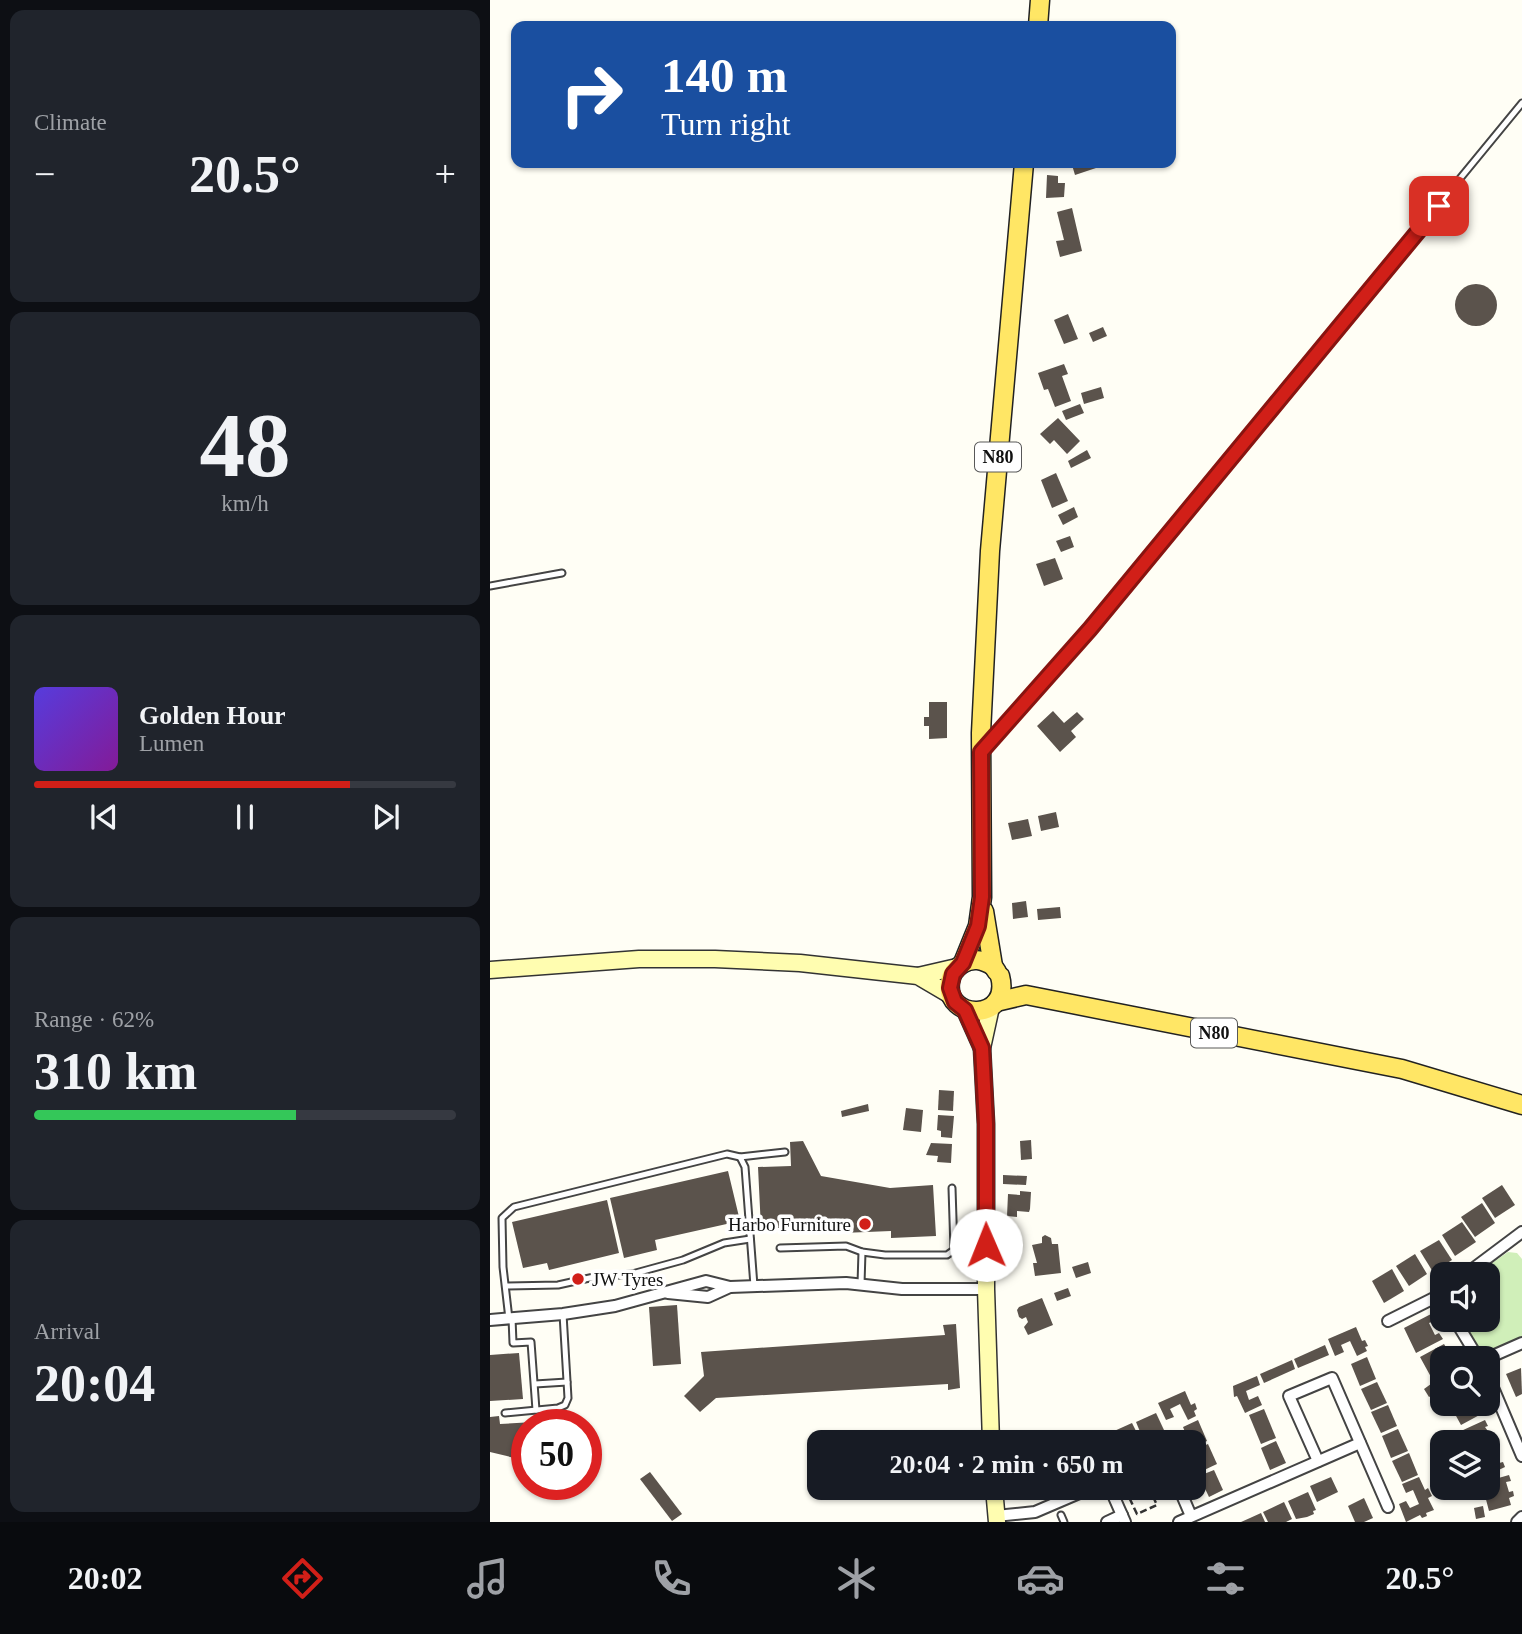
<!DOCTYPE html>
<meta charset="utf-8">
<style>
body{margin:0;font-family:Georgia,serif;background:#20242c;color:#f1f3f6;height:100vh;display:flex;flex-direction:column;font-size:26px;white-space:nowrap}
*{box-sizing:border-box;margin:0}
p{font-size:23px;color:#9ea1a6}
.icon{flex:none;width:38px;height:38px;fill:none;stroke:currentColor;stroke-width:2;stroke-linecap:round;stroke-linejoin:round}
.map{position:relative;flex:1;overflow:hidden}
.details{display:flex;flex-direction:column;gap:10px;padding:10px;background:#0d0f14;width:490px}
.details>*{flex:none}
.top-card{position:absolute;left:21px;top:21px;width:665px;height:147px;border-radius:14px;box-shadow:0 2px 5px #0004;background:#1a4fa0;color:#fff;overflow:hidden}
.fabs{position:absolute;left:940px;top:1262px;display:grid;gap:14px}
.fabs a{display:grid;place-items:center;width:70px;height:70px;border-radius:14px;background:#171b24;box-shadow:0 2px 5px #0004;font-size:35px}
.speed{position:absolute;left:21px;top:1409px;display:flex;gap:14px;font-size:35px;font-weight:700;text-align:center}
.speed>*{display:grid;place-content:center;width:91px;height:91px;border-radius:50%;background:#171b24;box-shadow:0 2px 5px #0004;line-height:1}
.speed .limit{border:10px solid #d22;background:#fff;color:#111}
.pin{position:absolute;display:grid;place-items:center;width:60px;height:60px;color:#fff;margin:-30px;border-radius:14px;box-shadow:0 4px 10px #0006}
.me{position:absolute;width:77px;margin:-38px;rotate:359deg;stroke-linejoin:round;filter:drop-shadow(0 0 5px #0008)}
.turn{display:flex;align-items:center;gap:24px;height:147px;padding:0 35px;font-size:32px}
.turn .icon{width:91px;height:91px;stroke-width:2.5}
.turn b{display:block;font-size:49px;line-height:60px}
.big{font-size:52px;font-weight:600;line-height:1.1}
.details .tile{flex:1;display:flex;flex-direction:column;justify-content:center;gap:10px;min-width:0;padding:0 24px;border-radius:14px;background:#20242c}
.details .dial{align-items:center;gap:0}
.dial b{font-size:91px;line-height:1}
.song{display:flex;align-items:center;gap:21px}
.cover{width:84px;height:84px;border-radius:10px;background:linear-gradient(135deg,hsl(250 70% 55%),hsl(290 70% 35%))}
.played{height:7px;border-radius:4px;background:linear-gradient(90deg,#d11f18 75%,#363941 75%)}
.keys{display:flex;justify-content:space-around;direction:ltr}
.heat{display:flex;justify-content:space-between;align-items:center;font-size:38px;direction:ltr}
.charge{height:10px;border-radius:5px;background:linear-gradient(90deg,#34c759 62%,#363941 0)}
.trip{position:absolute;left:317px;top:1430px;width:399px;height:70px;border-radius:14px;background:#171b24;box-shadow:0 2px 5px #0004;font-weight:600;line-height:70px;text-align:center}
.tab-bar{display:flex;height:112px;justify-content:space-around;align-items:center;background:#090b0e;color:#9ea1a6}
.tab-bar .icon{width:49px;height:49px}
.tab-bar .on{color:#d11f18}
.tab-bar b{font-size:32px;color:#f1f3f6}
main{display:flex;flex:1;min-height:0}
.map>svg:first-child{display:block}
</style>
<main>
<section class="details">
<div class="tile"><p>Climate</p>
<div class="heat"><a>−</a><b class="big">20.5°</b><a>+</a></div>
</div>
<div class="tile dial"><b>48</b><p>km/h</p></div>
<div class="tile">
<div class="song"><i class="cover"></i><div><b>Golden Hour</b><p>Lumen</p></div></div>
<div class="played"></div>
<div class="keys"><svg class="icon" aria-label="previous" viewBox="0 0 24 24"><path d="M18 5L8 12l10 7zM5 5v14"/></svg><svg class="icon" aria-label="pause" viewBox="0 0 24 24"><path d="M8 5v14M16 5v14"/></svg><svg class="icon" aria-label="next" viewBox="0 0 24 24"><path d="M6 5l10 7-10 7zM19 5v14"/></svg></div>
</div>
<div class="tile"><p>Range · 62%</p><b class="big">310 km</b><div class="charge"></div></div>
<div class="tile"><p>Arrival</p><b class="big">20:04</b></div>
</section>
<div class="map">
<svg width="1032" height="1522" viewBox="0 0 1032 1522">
<rect width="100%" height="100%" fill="#fffef5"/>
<polygon fill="#d0efb9" points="1018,1252 1027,1253 1032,1259 1032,1338 1000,1352 992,1352 986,1346 971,1320 998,1320 998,1274 986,1274"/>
<g fill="#5b534c">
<polygon points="574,163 608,163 609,167 585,175 582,165 576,167"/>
<polygon points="557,175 568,176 568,183 575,183 574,197 556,198"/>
<polygon points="582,208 592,251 570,257 566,241 574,240 567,212"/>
<circle cx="986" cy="305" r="21"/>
<polygon points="578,314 588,339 574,344 564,320"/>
<polygon points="613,327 617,336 603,342 599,333"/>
<polygon points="574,364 578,374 572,376 581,401 565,407 558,389 554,390 548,373"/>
<polygon points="611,387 614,398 594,404 591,393"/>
<polygon points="590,404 594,413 576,420 572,411"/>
<polygon points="568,418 590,441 577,454 564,440 560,444 550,434"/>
<polygon points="597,450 601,458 581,468 578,461"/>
<polygon points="566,473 578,501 562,508 551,480"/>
<polygon points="584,507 588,517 573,525 568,515"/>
<polygon points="580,536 584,547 571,552 566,541"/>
<polygon points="565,558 573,579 554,586 546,564"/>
<polygon points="439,702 457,702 457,738 439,739 439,726 434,726 434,717 439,717"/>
<polygon points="563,711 574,723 587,712 594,719 581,731 586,737 570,752 547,726"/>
<polygon points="566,812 569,827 551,831 548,816"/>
<polygon points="538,819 542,836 522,840 518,823"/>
<polygon points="536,901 538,917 523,919 522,903"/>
<polygon points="570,907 571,918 548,920 547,909"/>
<polygon points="449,1090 464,1091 463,1111 448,1110"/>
<polygon points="378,1104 379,1111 352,1117 351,1111"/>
<polygon points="416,1108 433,1110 431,1132 413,1130"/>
<polygon points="448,1115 464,1116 462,1138 451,1137 451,1131 447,1130"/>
<polygon points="541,1140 542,1159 531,1160 530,1141"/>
<polygon points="313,1141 331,1176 400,1188 443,1185 446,1236 401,1238 401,1231 352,1233 352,1225 271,1229 268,1167 301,1166 300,1142"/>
<polygon points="441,1143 462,1144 461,1163 447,1162 448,1156 436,1155"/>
<polygon points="238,1171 250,1221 165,1240 167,1250 134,1258 120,1198"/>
<polygon points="513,1175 537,1176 536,1185 513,1184"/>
<polygon points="1012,1185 1025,1205 1005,1218 992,1198"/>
<polygon points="530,1191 541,1192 540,1209 539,1212 527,1211 527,1217 517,1216 518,1194 530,1195"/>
<polygon points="117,1200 129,1253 59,1270 57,1263 33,1268 22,1222"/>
<polygon points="992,1203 1005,1223 985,1237 971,1217"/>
<polygon points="972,1222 986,1242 965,1256 952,1235"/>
<polygon points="555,1235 561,1238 562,1244 568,1244 571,1273 545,1276 543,1263 547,1263 542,1245 552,1243 552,1237"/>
<polygon points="949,1240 962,1260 943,1272 930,1251"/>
<polygon points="925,1254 937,1274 919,1286 906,1266"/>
<polygon points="598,1262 601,1273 586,1278 582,1267"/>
<polygon points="902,1269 914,1291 894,1303 882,1281"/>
<polygon points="578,1288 581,1296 567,1301 564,1293"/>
<polygon points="552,1298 563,1325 538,1335 534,1327 538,1322 536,1317 532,1319 529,1317 527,1310 529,1307"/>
<polygon points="187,1305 191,1364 163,1366 159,1307"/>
<polygon points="941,1314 944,1321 939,1323 945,1335 949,1333 953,1339 926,1353 914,1328"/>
<polygon points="466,1324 470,1388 458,1390 458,1384 226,1398 210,1412 194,1396 214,1376 211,1352 455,1335 453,1325"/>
<polygon points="866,1327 872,1341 875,1340 878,1346 875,1347 877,1351 867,1356 860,1341 851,1345 854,1352 845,1356 838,1339"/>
<polygon points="954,1344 957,1349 954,1350 958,1358 952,1358 952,1371 941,1377 930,1357"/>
<polygon points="835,1345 839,1355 808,1368 804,1359"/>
<polygon points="29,1353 33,1399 0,1401 0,1355"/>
<polygon points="877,1357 886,1379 870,1386 861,1364"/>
<polygon points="802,1360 805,1369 774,1383 770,1374"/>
<polygon points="1031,1368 1032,1394 1026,1397 1016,1374"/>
<polygon points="767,1376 770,1385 756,1391 759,1400 768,1396 772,1405 755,1413 747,1396 744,1397 743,1386"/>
<polygon points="952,1376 952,1394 950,1391 939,1397 934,1389"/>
<polygon points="887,1382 897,1403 881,1410 871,1389"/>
<polygon points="695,1391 701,1405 705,1403 707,1409 704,1411 706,1416 698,1420 690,1404 680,1409 684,1417 676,1420 668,1403"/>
<polygon points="963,1404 987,1404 990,1409 993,1408 995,1412 971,1425 960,1405"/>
<polygon points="898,1405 907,1426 891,1433 881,1412"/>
<polygon points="774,1409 786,1438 771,1444 759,1415"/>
<polygon points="666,1413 674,1430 653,1439 646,1422"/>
<polygon points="9,1416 10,1424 44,1422 44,1424 37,1424 37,1461 0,1452 0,1417"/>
<polygon points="708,1420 717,1441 704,1447 704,1442 699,1442 693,1427"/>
<polygon points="995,1420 998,1426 995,1427 1005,1441 998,1444 998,1442 976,1442 971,1431"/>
<polygon points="642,1423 650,1439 644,1442 626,1442 622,1432"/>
<polygon points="908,1429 918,1451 901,1458 892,1436"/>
<polygon points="618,1433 622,1442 599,1442 608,1438"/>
<polygon points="786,1441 796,1463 780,1470 771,1448"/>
<polygon points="718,1444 727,1464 712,1471 704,1450"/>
<polygon points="1006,1445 1008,1451 1004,1452 1009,1463 1013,1462 1015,1467 998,1475 998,1449"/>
<polygon points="919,1453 928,1475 912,1482 902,1461"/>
<polygon points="724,1470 733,1490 719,1497 709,1476"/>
<polygon points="160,1472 192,1514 182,1521 150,1479"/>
<polygon points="1019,1475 1021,1481 1016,1482 1019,1492 1023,1491 1024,1496 1019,1498 1021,1505 999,1511 993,1488 998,1488 998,1481"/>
<polygon points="841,1477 848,1492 827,1502 820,1486"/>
<polygon points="929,1477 935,1490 938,1488 942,1496 938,1498 944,1510 936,1513 937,1516 932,1518 930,1515 916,1522 909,1504 916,1501 920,1508 929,1504 923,1490 916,1493 912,1484"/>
<polygon points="818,1492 826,1510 823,1511 824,1514 817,1517 806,1519 798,1501"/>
<polygon points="874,1498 883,1518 874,1522 865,1522 858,1506"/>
<polygon points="794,1502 802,1519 796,1522 778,1522 773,1512"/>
<polygon points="993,1506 995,1517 986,1519 984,1508"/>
<polygon points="771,1513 775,1522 751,1522 760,1518"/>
</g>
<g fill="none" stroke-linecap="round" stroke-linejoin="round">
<defs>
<g id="lane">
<polyline points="0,586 72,573"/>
<polyline points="495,747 600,629 1032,103"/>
<polyline points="250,1157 255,1167 264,1286"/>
<polyline points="290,1248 356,1246 372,1252 395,1255 457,1255 464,1250 462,1188"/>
<polyline points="371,1284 372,1252"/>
<polyline points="16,1286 68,1285 104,1277 142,1274 193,1260 234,1243 260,1239"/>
<polyline points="22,1318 23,1343 41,1342 46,1410"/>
<polyline points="19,1319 13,1267 12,1218 24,1207 237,1154 250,1157 295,1152"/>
<polyline points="45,1384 77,1382"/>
<polyline points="15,1413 68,1408 75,1405 78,1398 73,1314"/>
<polyline points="571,1515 574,1522"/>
</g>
<g id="street">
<polyline points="976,1274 1032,1232"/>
<polyline points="178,1293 218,1297 240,1287"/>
<polyline points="0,1320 73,1314 125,1306 216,1281 240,1287 356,1283 412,1289 496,1289"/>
<polyline points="965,1320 988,1358"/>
<polyline points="898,1321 952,1294"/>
<polyline points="998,1358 1032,1343"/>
<polyline points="998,1376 1032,1456"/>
<polyline points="828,1461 799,1396 842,1378 898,1507"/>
<polyline points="620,1488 635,1522"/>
<polyline points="689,1488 701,1516"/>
<polyline points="506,1516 545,1512 601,1488"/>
<polyline points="617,1522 632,1515"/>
<polyline points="689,1522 870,1443"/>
<polyline points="1027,1522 1032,1517"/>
</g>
<g id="secondary">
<polyline points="0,970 149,959 225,959 310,963 428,976 462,996"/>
<polyline points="428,976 467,967"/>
<polyline points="501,1007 492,1048 496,1124 496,1289 501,1442"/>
<polyline points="475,1010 492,1048"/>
<polyline points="504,1488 507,1522"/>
</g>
<g id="primary">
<polyline points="548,26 550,0"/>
<polyline points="494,911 503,966 507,972"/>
<polyline points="473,963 488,926 492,897 491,733 500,551 534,163"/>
<path d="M503 966C493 960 483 957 472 964 466 968 461 975 460 982 454 1021 522 1022 510 976"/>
<polyline points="506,1002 536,995 582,1004 912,1069 1032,1105"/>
</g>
</defs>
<use href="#lane" stroke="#444" stroke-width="9"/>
<use href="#street" stroke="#444" stroke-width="14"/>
<use href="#secondary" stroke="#333" stroke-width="19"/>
<use href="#primary" stroke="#222" stroke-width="21"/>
<g stroke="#333" stroke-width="2.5" stroke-dasharray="7 3.5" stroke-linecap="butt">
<polyline points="654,1488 638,1495 647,1514 667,1505 659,1488"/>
<polyline points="662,1495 678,1488"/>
</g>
<use href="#lane" stroke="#fff" stroke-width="5"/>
<use href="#street" stroke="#fff" stroke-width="10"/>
<use href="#secondary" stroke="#fffdb0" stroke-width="16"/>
<use href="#primary" stroke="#ffe665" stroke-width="18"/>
</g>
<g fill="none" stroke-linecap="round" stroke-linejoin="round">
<defs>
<polyline id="route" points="496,1245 496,1124 492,1048 475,1010 465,1002 460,988 463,974 473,963 488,926 492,897 491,752 600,629 949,206"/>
</defs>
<use href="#route" stroke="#881410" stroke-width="18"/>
<use href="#route" stroke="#d11f18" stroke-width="12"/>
</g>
<g fill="#d11f18" stroke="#fff" stroke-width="2.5">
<circle cx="375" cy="1224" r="7"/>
<circle cx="88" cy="1279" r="7"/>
</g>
<g text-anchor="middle" stroke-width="7" stroke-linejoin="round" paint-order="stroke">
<g fill="#fff" stroke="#585858" stroke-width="2">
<rect x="485" y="442.5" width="46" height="29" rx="5"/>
<rect x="701" y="1018.5" width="46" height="29" rx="5"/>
</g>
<g font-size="18" font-weight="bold" fill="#111">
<text x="508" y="463">N80</text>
<text x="724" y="1039">N80</text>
</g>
<g font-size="19" fill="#111" stroke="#fff" text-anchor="end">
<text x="361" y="1231">Harbo Furniture</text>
<text x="102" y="1286" text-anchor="start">JW Tyres</text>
</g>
</g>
</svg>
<div class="fabs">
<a><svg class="icon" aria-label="sound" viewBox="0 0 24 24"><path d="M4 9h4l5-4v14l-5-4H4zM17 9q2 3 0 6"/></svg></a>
<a><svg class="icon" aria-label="search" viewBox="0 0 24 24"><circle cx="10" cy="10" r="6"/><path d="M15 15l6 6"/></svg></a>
<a><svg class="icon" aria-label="layers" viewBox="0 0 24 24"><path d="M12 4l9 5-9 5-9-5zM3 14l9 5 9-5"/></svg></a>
</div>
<div class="speed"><div class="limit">50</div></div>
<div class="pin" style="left:949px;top:206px;background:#d93025"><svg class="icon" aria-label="arrive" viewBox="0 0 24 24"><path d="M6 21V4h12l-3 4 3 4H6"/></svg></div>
<svg class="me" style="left:496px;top:1245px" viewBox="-20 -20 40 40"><circle r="19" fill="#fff"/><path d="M0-13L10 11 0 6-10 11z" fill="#d11f18"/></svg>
<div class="trip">20:04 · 2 min · 650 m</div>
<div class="top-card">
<div class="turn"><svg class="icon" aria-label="right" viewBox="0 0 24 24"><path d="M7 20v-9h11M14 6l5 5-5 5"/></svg><div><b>140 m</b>Turn right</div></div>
</div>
</div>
</main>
<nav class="tab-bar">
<b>20:02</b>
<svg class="icon on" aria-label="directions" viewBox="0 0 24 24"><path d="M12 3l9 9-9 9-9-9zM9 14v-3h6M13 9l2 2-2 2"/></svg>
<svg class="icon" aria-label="music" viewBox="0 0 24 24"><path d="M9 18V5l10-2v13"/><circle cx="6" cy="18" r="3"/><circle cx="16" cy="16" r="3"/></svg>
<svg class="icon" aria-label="phone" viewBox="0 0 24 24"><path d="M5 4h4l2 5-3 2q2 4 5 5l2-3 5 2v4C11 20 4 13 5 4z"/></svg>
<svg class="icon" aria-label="climate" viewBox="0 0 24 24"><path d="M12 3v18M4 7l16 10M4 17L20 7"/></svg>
<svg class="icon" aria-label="car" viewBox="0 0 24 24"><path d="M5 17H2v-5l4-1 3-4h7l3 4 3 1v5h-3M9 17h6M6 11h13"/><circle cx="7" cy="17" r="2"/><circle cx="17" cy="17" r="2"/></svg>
<svg class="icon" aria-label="filters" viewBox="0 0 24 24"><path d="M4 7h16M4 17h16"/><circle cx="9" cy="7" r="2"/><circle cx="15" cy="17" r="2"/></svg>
<b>20.5°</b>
</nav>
